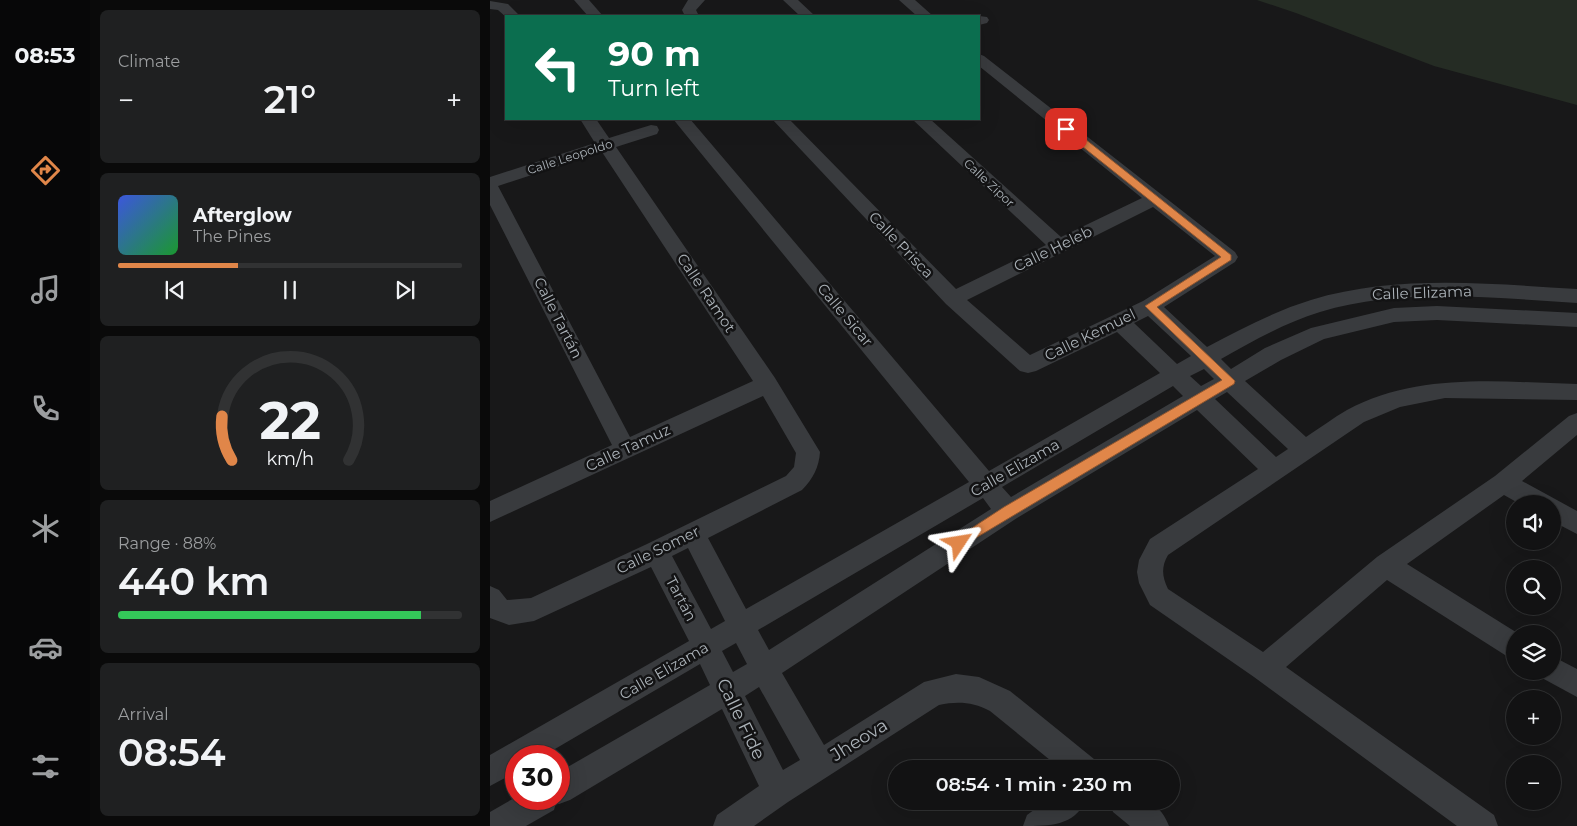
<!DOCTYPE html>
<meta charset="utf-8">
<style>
body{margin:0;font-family:Montserrat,sans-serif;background:#1f2021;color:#f1f3f6;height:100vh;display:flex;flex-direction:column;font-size:19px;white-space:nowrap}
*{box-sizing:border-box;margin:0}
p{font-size:16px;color:#9c9ea0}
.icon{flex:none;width:28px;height:28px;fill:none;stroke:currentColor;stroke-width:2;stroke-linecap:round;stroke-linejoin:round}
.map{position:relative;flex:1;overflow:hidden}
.drawer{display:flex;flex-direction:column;gap:10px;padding:10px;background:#0a0a0a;width:400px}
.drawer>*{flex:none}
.banner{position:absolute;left:15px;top:15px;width:475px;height:105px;border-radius:0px;box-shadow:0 5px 20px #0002,0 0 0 1px #313233;background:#0b6e4f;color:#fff;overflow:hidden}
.buttons{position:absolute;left:1016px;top:495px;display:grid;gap:10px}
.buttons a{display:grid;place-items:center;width:55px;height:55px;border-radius:50%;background:#121213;box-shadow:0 5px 20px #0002,0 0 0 1px #313233;font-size:25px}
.speed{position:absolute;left:15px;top:745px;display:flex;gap:10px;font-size:25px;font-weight:700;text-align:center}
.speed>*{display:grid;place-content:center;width:65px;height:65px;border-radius:50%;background:#121213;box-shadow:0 5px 20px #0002,0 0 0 1px #313233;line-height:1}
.speed .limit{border:8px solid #d22;background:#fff;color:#111}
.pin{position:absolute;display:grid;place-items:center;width:42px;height:42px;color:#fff;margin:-21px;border-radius:10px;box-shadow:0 2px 8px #0006}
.me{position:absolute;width:55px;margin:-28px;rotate:57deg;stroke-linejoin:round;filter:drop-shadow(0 0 4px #0008)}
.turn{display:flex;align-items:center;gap:18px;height:105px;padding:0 20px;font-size:22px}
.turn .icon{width:65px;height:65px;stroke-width:2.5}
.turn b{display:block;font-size:35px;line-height:42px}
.big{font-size:38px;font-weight:600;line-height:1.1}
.drawer .widget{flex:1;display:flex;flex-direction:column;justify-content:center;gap:8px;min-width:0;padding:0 18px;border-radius:8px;background:#1f2021}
.drawer .dial{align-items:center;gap:0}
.dial svg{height:130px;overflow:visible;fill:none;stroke:#313233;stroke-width:7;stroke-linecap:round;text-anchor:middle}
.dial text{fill:#f1f3f6;stroke:none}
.song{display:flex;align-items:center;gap:15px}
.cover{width:60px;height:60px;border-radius:8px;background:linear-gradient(135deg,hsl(230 70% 55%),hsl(130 70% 35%))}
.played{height:5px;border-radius:2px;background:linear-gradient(90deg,#e08649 35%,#313233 35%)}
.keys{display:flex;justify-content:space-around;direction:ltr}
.heat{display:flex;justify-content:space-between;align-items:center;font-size:28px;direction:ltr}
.charge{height:8px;border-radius:4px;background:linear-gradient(90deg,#34c759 88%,#313233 0)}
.trip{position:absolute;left:398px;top:760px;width:292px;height:50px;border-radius:25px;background:#121213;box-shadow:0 5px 20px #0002,0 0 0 1px #313233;font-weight:600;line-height:50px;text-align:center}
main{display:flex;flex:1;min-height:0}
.tab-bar{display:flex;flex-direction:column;width:90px;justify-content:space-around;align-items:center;background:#070708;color:#9c9ea0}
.tab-bar .icon{width:35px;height:35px}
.tab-bar .active{color:#e08649}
.tab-bar b{font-size:22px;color:#f1f3f6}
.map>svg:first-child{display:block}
</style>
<main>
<nav class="tab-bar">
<b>08:53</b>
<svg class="icon active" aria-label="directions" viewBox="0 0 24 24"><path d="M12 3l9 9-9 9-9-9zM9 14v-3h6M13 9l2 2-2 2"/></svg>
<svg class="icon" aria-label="music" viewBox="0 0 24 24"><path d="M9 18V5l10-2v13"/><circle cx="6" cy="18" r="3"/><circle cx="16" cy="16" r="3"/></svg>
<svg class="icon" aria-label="phone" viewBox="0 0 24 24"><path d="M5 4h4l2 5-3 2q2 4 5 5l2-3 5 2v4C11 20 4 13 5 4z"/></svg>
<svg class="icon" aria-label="climate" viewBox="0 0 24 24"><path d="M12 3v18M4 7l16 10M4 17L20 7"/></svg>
<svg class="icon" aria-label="car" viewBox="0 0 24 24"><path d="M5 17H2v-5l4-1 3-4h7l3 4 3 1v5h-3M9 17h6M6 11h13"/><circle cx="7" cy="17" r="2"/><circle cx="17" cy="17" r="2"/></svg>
<svg class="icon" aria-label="filters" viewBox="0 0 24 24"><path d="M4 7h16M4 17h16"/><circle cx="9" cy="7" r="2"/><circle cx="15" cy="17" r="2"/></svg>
</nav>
<section class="drawer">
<div class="widget"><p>Climate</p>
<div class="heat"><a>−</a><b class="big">21°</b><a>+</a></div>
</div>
<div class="widget">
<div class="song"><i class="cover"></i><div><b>Afterglow</b><p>The Pines</p></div></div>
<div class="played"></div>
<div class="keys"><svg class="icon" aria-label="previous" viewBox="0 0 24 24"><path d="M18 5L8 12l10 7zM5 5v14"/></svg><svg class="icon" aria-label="pause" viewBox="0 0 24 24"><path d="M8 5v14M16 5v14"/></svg><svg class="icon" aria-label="next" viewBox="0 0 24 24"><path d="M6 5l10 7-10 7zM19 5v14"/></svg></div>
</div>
<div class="widget dial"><svg viewBox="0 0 100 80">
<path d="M14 69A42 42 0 1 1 86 69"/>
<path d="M14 69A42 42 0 0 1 8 42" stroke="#e08649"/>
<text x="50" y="56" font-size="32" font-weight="700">22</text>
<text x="50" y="72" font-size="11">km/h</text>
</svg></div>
<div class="widget"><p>Range · 88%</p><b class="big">440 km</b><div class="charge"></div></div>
<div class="widget"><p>Arrival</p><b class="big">08:54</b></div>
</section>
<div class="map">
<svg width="1087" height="826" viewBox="0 0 1087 826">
<rect width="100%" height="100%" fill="#181819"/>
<polygon fill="#252c24" points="767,0 1087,0 1087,105 944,66 806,13"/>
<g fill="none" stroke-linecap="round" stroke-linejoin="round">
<g fill="#393b3e" fill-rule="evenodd">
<polygon points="84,0 99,0 113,16 98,16"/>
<polygon points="198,0 215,0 206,10 209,16 195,16 192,10"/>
<polygon points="293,0 308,0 325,16 310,16"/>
<polygon points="409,0 425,0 443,16 427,16"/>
<polygon points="0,1 18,4 30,16 16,17 8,10 0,9"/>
<polygon points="489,16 497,17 499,20 497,23 489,25"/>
<path d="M489 54 494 56 745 252 748 257 745 262 674 307 717 347C751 329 785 311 821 300 907 274 999 284 1087 289V303C1003 298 912 287 830 312 795 323 762 341 731 359L741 369 775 348 821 328 904 308 947 306 1087 313V327L947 320 904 322 834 339 791 360 755 381 816 437C830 428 843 418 857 410 928 372 1010 382 1087 384V400L955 398 910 407 874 422 678 555C671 567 672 577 678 589L773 652 887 557 1005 476 1079 416 1087 413V435L1032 481 1087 511V534L1062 521V504H1030L1014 495 917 564 1029 634H1025V659L1015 655 897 580 796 667 1004 815 1008 826H967L764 677 660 605 649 583 647 572 649 560 660 539 768 469 707 410 527 518 292 673 334 745 434 682 466 674 489 677 520 691 604 759 609 769H571L500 711C483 702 468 701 449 705L298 802 264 826H223L227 815 269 786 232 709 80 800 69 804 66 803 64 810 36 826H0V812L26 797 69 799V772L220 685 210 664 53 756H26V772L0 786V755L199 641 161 567 44 621 19 625 0 618V586L9 590 17 600 41 598 157 544 296 476 304 467 306 453 273 396 0 522V501L122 445 0 205V177L105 143 90 119H106L119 138 161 125 167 126 169 130 167 134 126 147 285 378 330 452C329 467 323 479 312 490L218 538 256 609 479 482 183 119H200L499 471 670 373 627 332 546 371 538 373 530 371 456 304 282 119H299L466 289 556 245 422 119H440L571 237 652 198 489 66ZM112 152 263 381 140 437 8 186ZM663 207 725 256 653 301 540 355 477 300ZM658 316 701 356 687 364 644 323ZM714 369 724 379 711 386 700 376ZM683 386 693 396 521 497 512 487ZM737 392 798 449 786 457 725 399ZM493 498 501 509 279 650 268 630ZM198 548 235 621 221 629 182 556ZM246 643 257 664 243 672 232 651ZM269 687 310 760 293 770 255 696Z"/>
<polygon points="1062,656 1087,669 1087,697 1052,678 1049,671 1062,671"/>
<path d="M556 801H596C583 826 560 826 533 826L537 815Z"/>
<path d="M619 801C647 801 667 795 679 826H640L623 812Z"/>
</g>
</g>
<polygon fill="#e08649" stroke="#92572f" points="573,127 580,127 741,255 741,260 667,307 745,381 744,384 469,548 465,547 463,543 465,539 514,507 732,380 655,306 731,257 573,131"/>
<g text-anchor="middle" stroke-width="5" stroke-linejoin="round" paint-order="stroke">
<g font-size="12" fill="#abb2b8" stroke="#131314">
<text transform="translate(80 157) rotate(-18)" y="4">Calle Leopoldo</text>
<text transform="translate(499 183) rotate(43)" y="4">Calle Zipor</text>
</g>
<g font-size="15" fill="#abb2b8" stroke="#131314">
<text transform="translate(411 245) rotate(46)" y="5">Calle Prisca</text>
<text transform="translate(563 249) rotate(-26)" y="5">Calle Heleb</text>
<text transform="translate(216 293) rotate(56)" y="5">Calle Ramot</text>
<text transform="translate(932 293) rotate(-2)" y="5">Calle Elizama</text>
<text transform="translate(355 315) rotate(50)" y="5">Calle Sicar</text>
<text transform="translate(68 318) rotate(63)" y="5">Calle Tartán</text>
<text transform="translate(600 335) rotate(-26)" y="5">Calle Kemuel</text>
<text transform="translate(138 448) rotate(-25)" y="5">Calle Tamuz</text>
<text transform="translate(525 468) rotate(-30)" y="5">Calle Elizama</text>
<text transform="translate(168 550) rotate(-26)" y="5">Calle Somer</text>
<text transform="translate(191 599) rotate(62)" y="5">Tartán</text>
<text transform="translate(174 671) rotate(-30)" y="5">Calle Elizama</text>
</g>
<g font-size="18" fill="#abb2b8" stroke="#131314">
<text transform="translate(251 719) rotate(64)" y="6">Calle Fide</text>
<text transform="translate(369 740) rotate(-32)" y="6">Jheova</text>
</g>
</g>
</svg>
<div class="buttons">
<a><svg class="icon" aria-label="sound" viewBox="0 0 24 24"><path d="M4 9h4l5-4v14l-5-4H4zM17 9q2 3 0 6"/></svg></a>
<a><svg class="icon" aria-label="search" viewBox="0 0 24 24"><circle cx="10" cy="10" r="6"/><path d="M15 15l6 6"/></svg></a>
<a><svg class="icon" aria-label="layers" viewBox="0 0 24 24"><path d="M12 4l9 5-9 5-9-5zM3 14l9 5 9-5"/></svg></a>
<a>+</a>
<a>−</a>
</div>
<div class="speed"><div class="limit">30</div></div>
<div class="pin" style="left:576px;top:129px;background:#d93025"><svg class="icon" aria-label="arrive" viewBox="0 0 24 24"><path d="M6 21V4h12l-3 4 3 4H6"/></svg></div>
<svg class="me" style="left:469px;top:543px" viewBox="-20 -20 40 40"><path d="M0-17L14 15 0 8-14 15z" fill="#e08649" stroke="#fff" stroke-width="4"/></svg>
<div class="trip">08:54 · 1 min · 230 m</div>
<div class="banner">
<div class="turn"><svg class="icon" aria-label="left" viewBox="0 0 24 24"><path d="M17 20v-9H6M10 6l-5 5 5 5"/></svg><div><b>90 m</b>Turn left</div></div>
</div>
</div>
</main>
